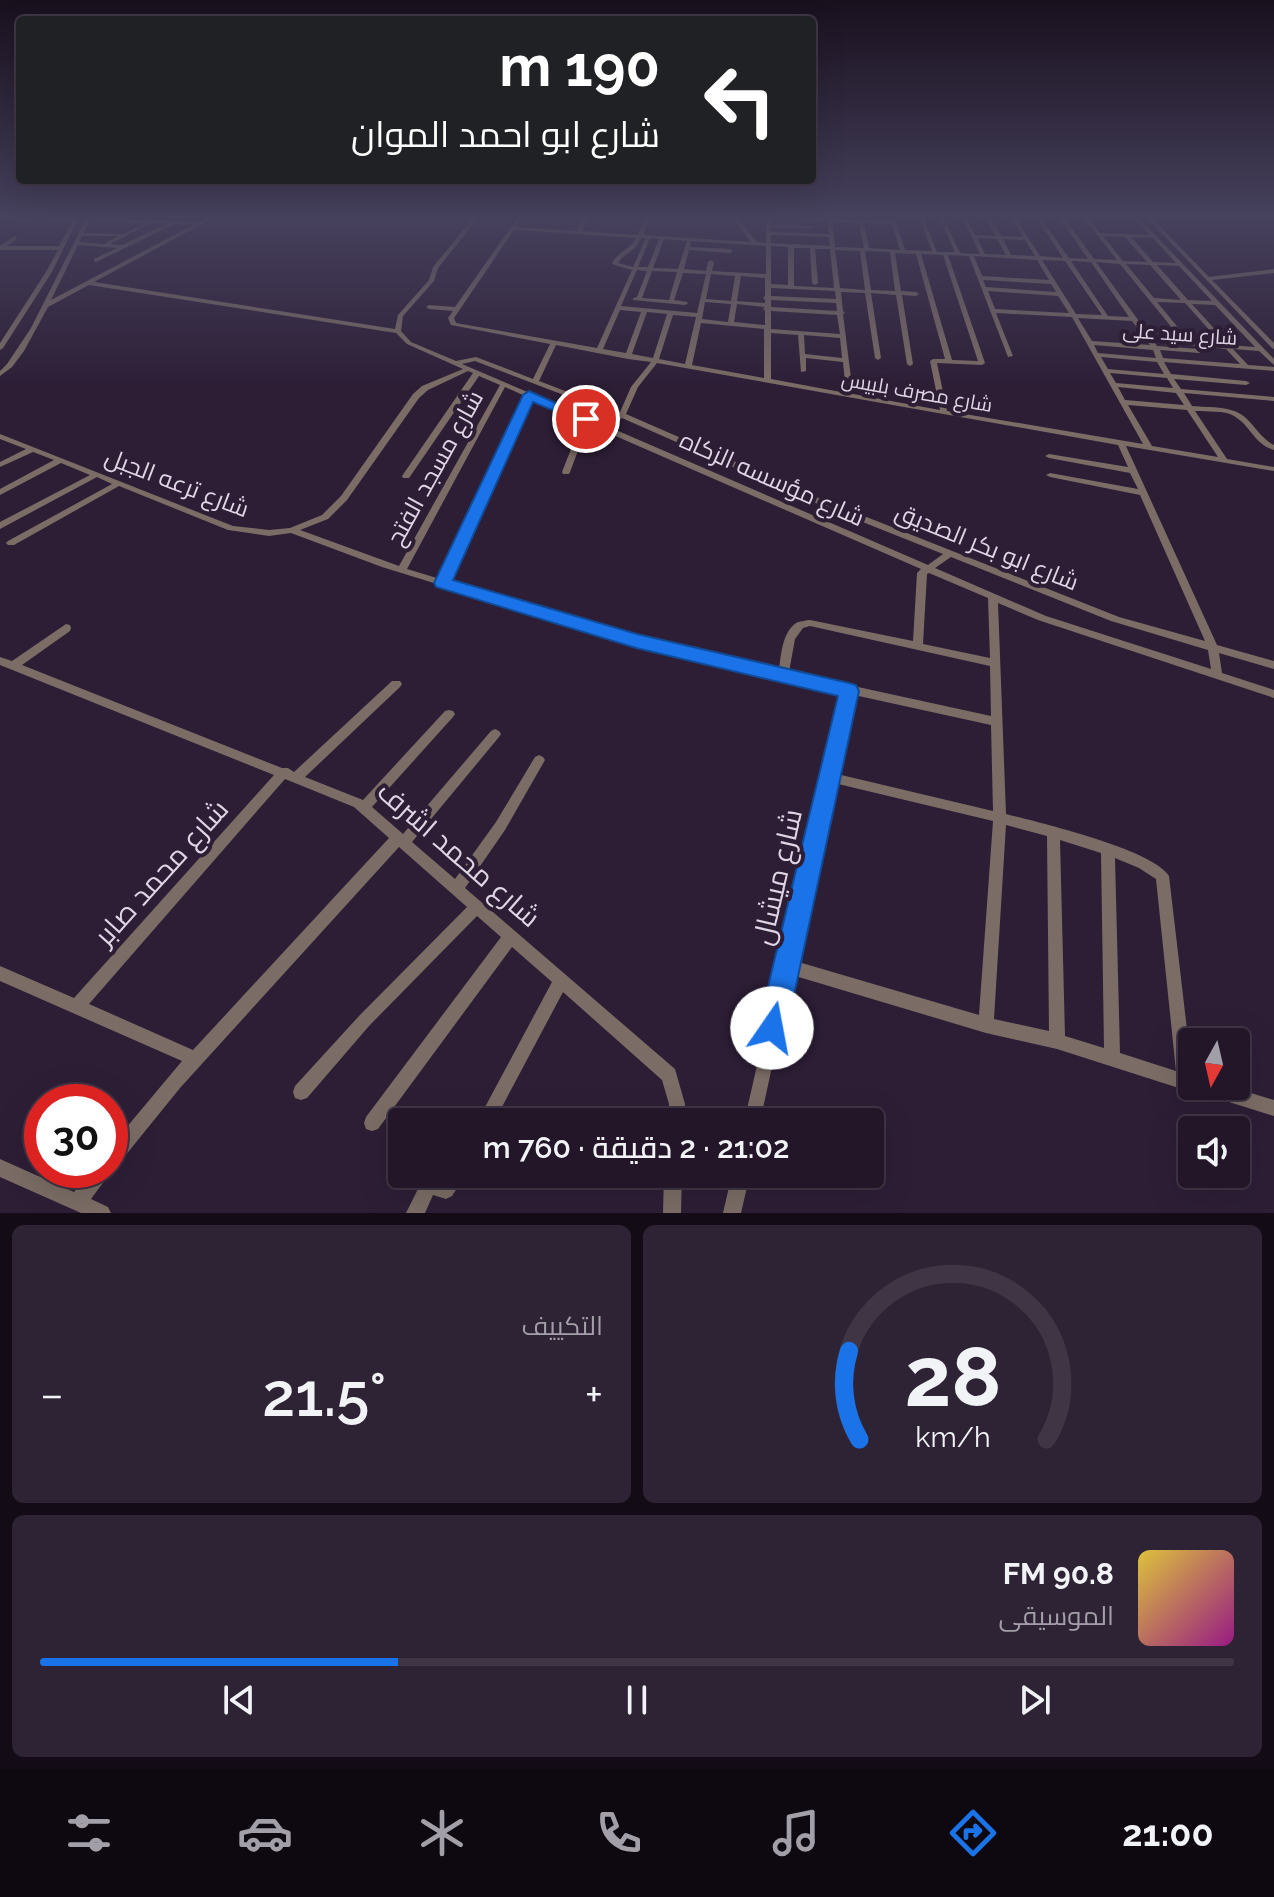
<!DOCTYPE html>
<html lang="ar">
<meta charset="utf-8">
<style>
body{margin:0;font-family:Raleway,Cairo,sans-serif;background:#2e2334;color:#f1f3f6;direction:rtl;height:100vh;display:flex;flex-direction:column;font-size:30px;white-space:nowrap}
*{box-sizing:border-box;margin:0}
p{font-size:26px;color:#a29fa8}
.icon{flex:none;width:44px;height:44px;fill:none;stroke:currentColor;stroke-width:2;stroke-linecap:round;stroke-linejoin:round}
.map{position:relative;height:1213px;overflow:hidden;direction:ltr}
.details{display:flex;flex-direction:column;gap:12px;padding:12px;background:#130c16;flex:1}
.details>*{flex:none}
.guide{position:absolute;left:16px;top:16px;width:800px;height:168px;border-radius:8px;box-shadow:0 8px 32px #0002,0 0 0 2px #3f3545;direction:rtl;background:#202124;color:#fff;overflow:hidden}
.needle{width:52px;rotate:188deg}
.buttons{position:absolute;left:1178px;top:1028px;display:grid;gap:16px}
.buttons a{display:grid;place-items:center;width:72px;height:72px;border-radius:8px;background:#221628;box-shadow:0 8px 32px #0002,0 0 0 2px #3f3545;font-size:40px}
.speed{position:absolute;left:24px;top:1084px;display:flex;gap:16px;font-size:40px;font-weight:700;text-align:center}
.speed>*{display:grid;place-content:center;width:104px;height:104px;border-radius:50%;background:#221628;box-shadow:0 8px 32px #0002,0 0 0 2px #3f3545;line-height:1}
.speed .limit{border:12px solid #d22;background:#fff;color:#111}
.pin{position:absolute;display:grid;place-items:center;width:68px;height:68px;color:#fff;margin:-34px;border:4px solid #fff;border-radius:50%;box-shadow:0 2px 8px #0007}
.me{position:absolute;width:88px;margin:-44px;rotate:12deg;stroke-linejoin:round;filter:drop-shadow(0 0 6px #0008)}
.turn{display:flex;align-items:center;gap:28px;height:168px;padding:0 24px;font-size:36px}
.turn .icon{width:104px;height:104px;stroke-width:2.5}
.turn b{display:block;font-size:56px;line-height:68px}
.big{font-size:60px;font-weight:600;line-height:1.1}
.details .card{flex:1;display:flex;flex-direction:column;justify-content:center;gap:12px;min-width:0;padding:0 28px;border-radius:12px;background:#2e2334}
.details .dial{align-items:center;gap:0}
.dial svg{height:208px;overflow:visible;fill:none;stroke:#3f3545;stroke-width:7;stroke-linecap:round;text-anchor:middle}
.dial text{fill:#f1f3f6;stroke:none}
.song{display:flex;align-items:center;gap:24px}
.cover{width:96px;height:96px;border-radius:12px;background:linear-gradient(135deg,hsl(50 70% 55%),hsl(310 70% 35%))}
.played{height:8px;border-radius:4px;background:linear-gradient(90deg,#1a73e8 30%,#3f3545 30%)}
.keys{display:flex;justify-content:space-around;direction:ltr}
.heat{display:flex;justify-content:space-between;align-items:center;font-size:44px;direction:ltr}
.details .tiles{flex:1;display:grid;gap:12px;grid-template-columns:1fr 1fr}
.card:last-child{grid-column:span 2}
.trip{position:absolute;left:388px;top:1108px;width:496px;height:80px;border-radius:8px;background:#221628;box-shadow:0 8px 32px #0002,0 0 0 2px #3f3545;font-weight:600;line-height:80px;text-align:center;direction:rtl}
.tabs{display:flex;height:128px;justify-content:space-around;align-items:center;background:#0e0910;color:#a29fa8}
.tabs .icon{width:56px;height:56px}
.tabs .current{color:#1a73e8}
.tabs b{font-size:36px;color:#f1f3f6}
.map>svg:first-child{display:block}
</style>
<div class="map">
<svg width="1274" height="1213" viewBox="0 0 1274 1213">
<rect width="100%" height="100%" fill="#2d1e36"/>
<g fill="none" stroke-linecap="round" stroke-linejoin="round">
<g fill="#7b6d65" fill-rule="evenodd">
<polygon points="0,217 73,219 75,217 79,217 52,272 3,348 0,350 0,343 46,272 58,250 0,250 0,246 15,236 17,239 7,246 59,246 72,222 0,219"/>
<path d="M87 217 200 222 209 217H215L94 282 395 329 398 315 429 280 433 267 474 217H479L438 268 434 281 403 316 401 331 411 342 456 361 476 357 533 379 550 344 451 325 448 318 453 311 429 309 426 307 429 305 455 307 518 217H522L516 227 577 231 584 217H588L582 231 638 235 646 217H650L643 235 751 242 732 217H737L757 242 766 243 767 217H831L832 219 891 221V219L893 218 895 219 905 250 932 251 919 217H923L937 252H955L939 217H943L960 253 980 254 962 217H966L975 235 996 236 986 217H990L1001 236 1023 237 1011 217H1015L1040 256 1063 258 1036 217H1040L1069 258 1088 259 1059 217H1064L1094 259 1117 260 1083 217H1088L1100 233 1150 235 1133 217H1138L1274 359V365L1259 351 1233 349 1248 365 1274 367V371L1164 362 1171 374 1246 381 1250 383 1246 385 1174 379 1181 389 1274 397V401L1184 393 1192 406C1210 408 1233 405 1247 419 1256 428 1262 439 1274 445V450C1254 444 1251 426 1234 416 1224 410 1207 412 1195 411L1227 459 1274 467V471L1126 446 1217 645 1274 661V669L1219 653 1222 673 1274 690V698L1038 620 998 603 1006 814C1040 823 1152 849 1169 876L1192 1072V1086H1228L1274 1100V1116L1194 1091 1185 1090 1057 1049 986 1033 792 975 760 1122H744L843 693 673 652 541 616 382 567 291 533 269 536 228 530 119 486 14 545H8L6 543 8 541 112 484 97 477 0 529V522L90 475 61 463 0 495V489L54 460 33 452 0 467V462L26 449 0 439V434L233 526 269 530 290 528 322 515 341 496 413 394 422 386 463 369 407 344 396 333 89 285 48 307 24 351 12 367 0 376V371L7 364 31 328ZM771 219 827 221 829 234 771 232V228H811L813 227 811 226 771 225ZM90 221 146 223 123 234 84 233ZM832 221 859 223 864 248 835 247ZM151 223H168L122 245 110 244ZM864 223 892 224 900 250 869 248ZM175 224H195L51 300 78 245 117 248 94 259V261L96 262ZM514 230 636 238C631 249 617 252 612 264L632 270 597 348 456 323 454 318ZM771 235 829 237 830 246 771 243ZM82 236H118L104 244 79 242ZM1103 236 1125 237 1147 262 1123 261ZM1131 237 1153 238 1176 263 1153 262ZM641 238H646L633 267 618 263C625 252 635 253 641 238ZM650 238 659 239 648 267H638ZM977 238 997 239 1006 255 985 254ZM664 239 687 241 678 269 653 268ZM1003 239 1025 240 1035 256 1011 255ZM691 241 766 246V274L712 271 714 262 711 260 708 262 706 271 684 269 689 250 730 253 733 251 730 249 690 247ZM771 246 788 247V285L771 284ZM794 248H810L812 283 815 285 818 283 815 249H830L834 288 794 286ZM835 250 860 251 865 290 840 288ZM865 251 890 252 895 291 871 290ZM895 253 916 254 945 359H933L930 361 940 410 853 394 843 314 845 313 843 311 841 292 865 293 875 358 878 360 881 358 871 293 896 295 907 364 910 366 913 364 902 295 916 296 919 294 916 292 901 291ZM921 254 943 255 978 361 952 360ZM948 255 969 256 1008 357 1013 356 996 313 1072 317 1143 444 947 411 937 363 982 365 985 363ZM974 256 1037 260 1049 280 982 276ZM1042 260 1065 261 1102 315 1076 314ZM1071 261 1091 262 1129 317 1108 316ZM1096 262 1120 264 1186 345 1226 349 1240 364 1163 358 1160 350 1199 353 1202 351 1199 349 1157 346ZM1126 264 1150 265 1181 300 1154 298ZM1157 265 1179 266 1212 301 1188 300ZM637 270 647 271 637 297 633 298V300L685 305 688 303 687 302 674 300 683 273 706 274 697 313 621 306ZM652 271 677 272 669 300 642 298ZM711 274 735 276 731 301 706 299ZM741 276 765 278V296L763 298 765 300V303L737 301ZM983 280 1051 284 1056 292 986 287ZM771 288 835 291 836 299 771 296ZM988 291 1058 296 1069 313 995 309ZM771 300 836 303 837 311 771 307ZM705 302 731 304 728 322 702 319ZM1157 302 1185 303 1222 344 1190 342ZM737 304 765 307 763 309 765 311V325L734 322ZM1192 304 1215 305 1255 347 1229 345ZM620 310 641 312 626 353 603 349ZM771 311 837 315 840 334 771 329ZM647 312 667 314 653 358 632 354ZM673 315 696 317 685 364 659 359ZM1078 318 1132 321 1150 345 1092 341ZM701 323 764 329V378L692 365ZM771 333 798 335 801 372 806 371V358L843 362 846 393 771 379ZM804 335 840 338 842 358 805 354ZM556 345 628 359 651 362 631 387 620 412 539 381ZM1094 345 1153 350 1156 358 1098 353ZM1101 357 1157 362 1164 374 1108 369ZM475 361 616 415 602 424 462 364ZM657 363 1118 445 1128 467 1049 454 1045 456 1049 458 1130 473 1138 489 1050 473 1046 475 1050 477 1140 495 1205 641 1119 617 816 497 626 414 638 387ZM468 371 473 373 402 476 403 478H409L479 376 500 385 399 566 300 530 328 519 347 500 419 398 428 390ZM1110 373 1167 378 1173 388 1116 383ZM505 387 525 396 440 579 407 569ZM1118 387 1176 393 1184 405 1125 400ZM531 399 582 421 562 472 563 474H569L570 472 588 424 921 569 917 573 913 641 810 620C807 620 798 622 796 623 782 633 781 655 779 670L609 628 448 582ZM1128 405 1187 410 1218 457 1152 446ZM622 418 810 501 943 554 928 565 609 427ZM951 557 1111 621 1208 650 1211 669 1046 616 935 568ZM929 573 988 598 990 658 923 644 927 574ZM810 626 990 666 991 716 789 672 795 639 803 628ZM854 695 991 725 993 811 837 774ZM834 783 993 821 979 1015 795 961ZM1006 825 1047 836 1049 1031 994 1019ZM1060 840 1101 853 1104 1048 1065 1036ZM1115 858 1139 868 1156 879 1176 1071 1120 1053Z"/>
<polygon points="1146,217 1151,217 1209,277 1274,269 1274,273 1212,280 1274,343 1274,349 1272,348"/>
<path d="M66 624 70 625 71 628 70 631 22 665 282 768H288L294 772 392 681H400L402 684 400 687 305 777 363 800 445 711 449 710 453 711 455 714 453 717 372 807 403 834 491 731 495 729 499 731 501 734 499 737 412 842 455 879 496 822 535 757 539 755 543 757 545 760 505 830 465 888 675 1069 685 1104 684 1122H668L669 1104 662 1080 563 992 494 1122H477L552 982 512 947 378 1129 372 1131 366 1129 364 1123 366 1117 501 937 477 916 369 1026 307 1098 301 1100 295 1098 293 1092 295 1086 359 1016 467 907 399 847 180 1088 116 1167 111 1169 108 1176 91 1199 108 1207 111 1213H81L0 1177V1159L74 1192 91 1170H110V1147L182 1061 0 981V966L74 998 274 775 0 665V657L12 661ZM285 779 354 807 389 838 193 1050 89 1004Z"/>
<polygon points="547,1108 566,1116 568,1122 541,1122 539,1116 541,1110"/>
<polygon points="446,1174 466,1174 452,1196 446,1199 433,1195 425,1213 406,1213 423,1179 429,1176 442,1180"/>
<polygon points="664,1174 682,1174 681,1213 663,1213"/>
<polygon points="732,1174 750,1174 741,1213 723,1213"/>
</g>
</g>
<linearGradient id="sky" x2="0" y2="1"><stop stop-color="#19101e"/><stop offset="0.56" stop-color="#46415d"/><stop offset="1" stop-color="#46415d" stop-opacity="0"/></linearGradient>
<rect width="1274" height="387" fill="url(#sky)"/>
<polygon fill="#1a73e8" stroke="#114b97" stroke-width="2" points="529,391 592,419 581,422 533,402 453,580 637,634 849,683 856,685 859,691 787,1028 782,1038 772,1043 762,1038 758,1028 838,696 636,648 436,587 434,583 523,395"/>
<g text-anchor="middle" stroke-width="8" stroke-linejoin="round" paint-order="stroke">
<g font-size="20" fill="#dfd5e5" stroke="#2d1e36">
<text transform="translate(1180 334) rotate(4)" y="7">شارع سيد على</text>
<text transform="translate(917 392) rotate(10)" y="7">شارع مصرف بلبيس</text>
</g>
<g font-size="24" fill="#dfd5e5" stroke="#2d1e36">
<text transform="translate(435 468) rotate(-61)" y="8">شارع مسجد الفتح</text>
<text transform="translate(772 479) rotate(24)" y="8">شارع مؤسسه الزكاه</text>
<text transform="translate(177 483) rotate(21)" y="8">شارع ترعه الجبل</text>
<text transform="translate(987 547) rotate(22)" y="8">شارع ابو بكر الصديق</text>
</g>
<g font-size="28" fill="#dfd5e5" stroke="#2d1e36">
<text transform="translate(459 854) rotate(41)" y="10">شارع محمد اشرف</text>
<text transform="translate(161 872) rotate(-48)" y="10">شارع محمد صابر</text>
<text transform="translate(777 877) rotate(-77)" y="10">شارع ميشال</text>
</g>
</g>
</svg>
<div class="buttons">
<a><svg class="needle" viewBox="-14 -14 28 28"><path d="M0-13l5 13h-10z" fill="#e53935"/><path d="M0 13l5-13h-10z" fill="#a29fa8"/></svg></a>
<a><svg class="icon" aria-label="sound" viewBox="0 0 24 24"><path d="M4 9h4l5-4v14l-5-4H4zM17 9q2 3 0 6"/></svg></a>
</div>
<div class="speed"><div class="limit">30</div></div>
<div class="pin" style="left:586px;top:419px;background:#d93025"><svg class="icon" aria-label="arrive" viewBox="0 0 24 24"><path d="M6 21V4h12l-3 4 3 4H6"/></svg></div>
<svg class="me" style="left:772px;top:1028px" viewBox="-20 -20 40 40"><circle r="19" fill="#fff"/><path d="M0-13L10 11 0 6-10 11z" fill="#1a73e8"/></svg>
<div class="trip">21:02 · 2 دقيقة · 760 m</div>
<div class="guide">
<div class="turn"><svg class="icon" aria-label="left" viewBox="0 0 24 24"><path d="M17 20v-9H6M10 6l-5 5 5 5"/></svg><div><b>190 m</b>شارع ابو احمد الموان</div></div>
</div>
</div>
<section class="details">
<div class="tiles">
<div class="card dial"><svg viewBox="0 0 100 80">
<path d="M14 69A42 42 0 1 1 86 69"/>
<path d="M14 69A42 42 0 0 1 10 35" stroke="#1a73e8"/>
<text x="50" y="56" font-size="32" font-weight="700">28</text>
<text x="50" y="72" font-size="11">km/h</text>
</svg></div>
<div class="card"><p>التكييف</p>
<div class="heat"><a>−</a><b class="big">21.5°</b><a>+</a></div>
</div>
<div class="card">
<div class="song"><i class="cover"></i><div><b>90.8 FM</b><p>الموسيقى</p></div></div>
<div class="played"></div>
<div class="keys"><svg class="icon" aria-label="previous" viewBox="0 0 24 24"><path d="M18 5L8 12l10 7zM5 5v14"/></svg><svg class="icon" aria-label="pause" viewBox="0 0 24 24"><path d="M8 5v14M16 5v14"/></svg><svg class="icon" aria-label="next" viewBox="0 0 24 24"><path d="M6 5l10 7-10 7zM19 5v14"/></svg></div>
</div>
</div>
</section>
<nav class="tabs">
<b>21:00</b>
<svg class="icon current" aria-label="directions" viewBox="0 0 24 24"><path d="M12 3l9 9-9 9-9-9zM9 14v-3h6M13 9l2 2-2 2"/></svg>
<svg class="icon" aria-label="music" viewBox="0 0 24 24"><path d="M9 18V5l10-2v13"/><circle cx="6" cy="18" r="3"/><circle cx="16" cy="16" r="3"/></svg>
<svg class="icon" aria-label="phone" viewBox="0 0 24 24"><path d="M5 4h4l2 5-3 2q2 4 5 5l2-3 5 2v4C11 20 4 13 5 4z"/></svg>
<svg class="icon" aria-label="climate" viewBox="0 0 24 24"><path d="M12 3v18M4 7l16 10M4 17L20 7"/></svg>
<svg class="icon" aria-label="car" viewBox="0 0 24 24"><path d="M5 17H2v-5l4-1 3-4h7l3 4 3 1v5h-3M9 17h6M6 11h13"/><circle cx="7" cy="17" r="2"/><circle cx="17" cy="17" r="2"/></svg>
<svg class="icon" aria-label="filters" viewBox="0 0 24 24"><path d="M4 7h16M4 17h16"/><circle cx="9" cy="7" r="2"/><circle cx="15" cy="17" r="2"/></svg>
</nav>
